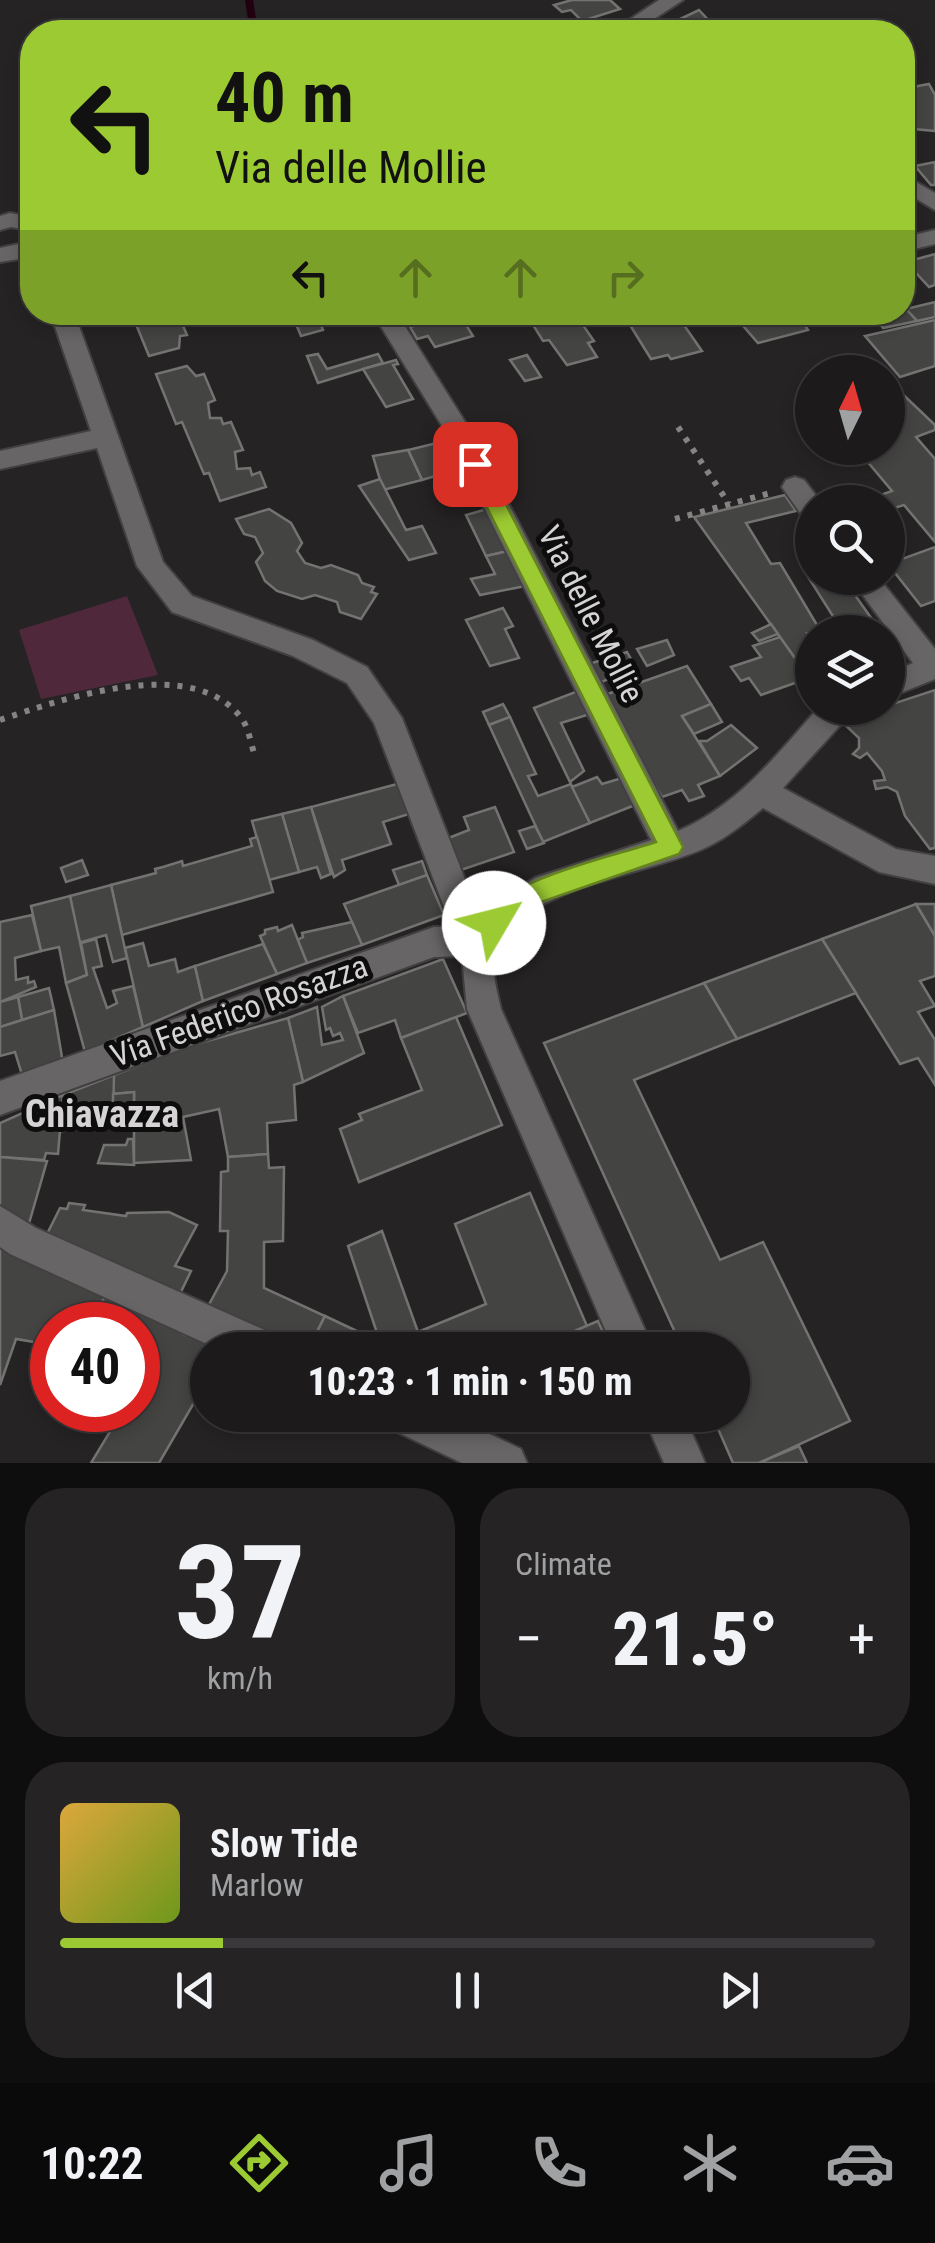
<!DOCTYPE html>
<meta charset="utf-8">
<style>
body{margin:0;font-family:"Roboto Condensed",sans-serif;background:#252324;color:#f1f3f6;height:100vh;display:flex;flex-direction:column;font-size:38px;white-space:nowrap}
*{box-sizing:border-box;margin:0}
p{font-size:32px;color:#a0a1a3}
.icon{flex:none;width:55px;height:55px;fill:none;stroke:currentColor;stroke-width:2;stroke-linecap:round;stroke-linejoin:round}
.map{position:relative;height:1463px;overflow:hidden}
.details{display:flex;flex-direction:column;gap:25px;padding:25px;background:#0f0e0f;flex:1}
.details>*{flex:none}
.top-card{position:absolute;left:20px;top:20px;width:895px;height:305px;border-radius:40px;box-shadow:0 5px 15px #0003,0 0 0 2px #3a383a;background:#9cca32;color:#111;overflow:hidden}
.needle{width:65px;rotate:5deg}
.tools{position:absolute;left:795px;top:355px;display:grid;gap:20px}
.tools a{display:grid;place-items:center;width:110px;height:110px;border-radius:50%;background:#1c1a1b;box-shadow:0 5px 15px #0003,0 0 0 2px #3a383a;font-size:50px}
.speed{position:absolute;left:30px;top:1302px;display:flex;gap:20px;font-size:50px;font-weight:700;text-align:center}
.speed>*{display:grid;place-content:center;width:130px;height:130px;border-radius:50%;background:#1c1a1b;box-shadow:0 5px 15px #0003,0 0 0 2px #3a383a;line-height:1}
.speed .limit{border:15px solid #d22;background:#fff;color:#111}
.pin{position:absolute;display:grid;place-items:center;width:85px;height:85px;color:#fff;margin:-42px;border-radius:20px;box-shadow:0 5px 15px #0006}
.me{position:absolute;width:110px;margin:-55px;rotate:53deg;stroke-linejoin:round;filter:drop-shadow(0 0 8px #0008)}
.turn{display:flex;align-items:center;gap:35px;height:210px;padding:0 30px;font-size:45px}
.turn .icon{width:130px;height:130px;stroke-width:2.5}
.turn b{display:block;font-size:70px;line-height:85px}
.lanes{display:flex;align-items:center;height:95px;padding:0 30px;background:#0003;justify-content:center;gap:50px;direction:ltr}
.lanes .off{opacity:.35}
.big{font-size:75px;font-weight:800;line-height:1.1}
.details .card{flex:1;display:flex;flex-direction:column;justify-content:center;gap:15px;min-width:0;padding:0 35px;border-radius:40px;background:#252324}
.details .dial{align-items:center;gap:0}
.dial b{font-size:130px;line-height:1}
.song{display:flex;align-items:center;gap:30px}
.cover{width:120px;height:120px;border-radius:15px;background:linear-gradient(135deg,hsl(40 70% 55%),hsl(80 70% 35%))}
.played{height:10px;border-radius:5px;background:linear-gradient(90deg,#9cca32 20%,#3a383a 20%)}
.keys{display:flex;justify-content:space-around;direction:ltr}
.heat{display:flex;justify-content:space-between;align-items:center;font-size:55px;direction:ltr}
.details .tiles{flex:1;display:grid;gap:25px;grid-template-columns:1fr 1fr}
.card:last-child{grid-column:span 2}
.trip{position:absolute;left:190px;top:1332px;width:560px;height:100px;border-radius:50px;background:#1c1a1b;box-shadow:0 5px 15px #0003,0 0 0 2px #3a383a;font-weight:800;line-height:100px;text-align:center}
.tab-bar{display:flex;height:160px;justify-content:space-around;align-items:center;background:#0b0a0b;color:#a0a1a3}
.tab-bar .icon{width:70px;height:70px}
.tab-bar .current{color:#9cca32}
.tab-bar b{font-size:45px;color:#f1f3f6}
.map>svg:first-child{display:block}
</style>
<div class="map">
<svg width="935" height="1463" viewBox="0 0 935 1463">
<rect width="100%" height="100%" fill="#262324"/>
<polygon fill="#4f293b" points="127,596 158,675 41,699 19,630"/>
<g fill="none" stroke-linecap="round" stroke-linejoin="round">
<polyline stroke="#210010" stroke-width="8" points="249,0 254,32"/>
</g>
<g fill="#444543" stroke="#737471" stroke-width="2.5">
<polygon points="572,0 610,0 620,9 582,21 571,10 562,12 554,5"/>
<polygon points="699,10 712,24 686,25 678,20"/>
<polygon points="679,21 686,25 697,22 706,32 672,32 665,27"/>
<polygon points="929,84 935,95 935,131 913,129 915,134 902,135 902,89"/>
<polygon points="935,162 935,185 931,185 915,166"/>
<polygon points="935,254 935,285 929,287 906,262"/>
<polygon points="935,302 935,317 917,321 906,309"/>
<polygon points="906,309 917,321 883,328 875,316"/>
<polygon points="131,312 177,312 187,335 180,336 179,348 149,356"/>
<polygon points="291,312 329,312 330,315 318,317 323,330 301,336"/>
<polygon points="458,312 473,336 435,347 428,336 417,339 410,327 420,324 414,314"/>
<polygon points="525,312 574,312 594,341 588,343 597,357 567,365 549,340 543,341"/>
<polygon points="739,312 797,312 808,330 758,343 738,320 743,319"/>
<polygon points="677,315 702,351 671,359 668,355 651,359 630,325"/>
<polygon points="935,320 935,366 900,377 865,336"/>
<polygon points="318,354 327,369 378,354 383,363 318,383 307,356"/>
<polygon points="527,355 541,377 525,381 510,360"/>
<polygon points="396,360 398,364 393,365 413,399 386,407 363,369"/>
<polygon points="187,366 196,376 204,374 215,400 208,403 210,418 221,418 223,424 231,422 243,450 235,452 237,469 250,468 252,475 260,472 266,487 220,501 209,473 204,474 182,422 176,424 156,374"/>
<polygon points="893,385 935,425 935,430 916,437 935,459 935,542 904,505 888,510 888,502 872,502 875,497 892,491 856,448 888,448 888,387"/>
<polygon points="445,441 462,468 422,480 408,450"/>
<polygon points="408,450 422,480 383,490 373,456"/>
<polygon points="462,468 481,501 466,505 446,473"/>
<polygon points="380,479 406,530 422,526 436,553 409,560 359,486"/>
<polygon points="785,495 796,511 746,523 771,564 780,563 820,630 807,633 812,643 812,682 694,517"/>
<polygon points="269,509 291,523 302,543 297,551 305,563 321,568 331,565 358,575 362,583 374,587 371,592 377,594 361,619 340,612 337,602 315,595 302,599 277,591 265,581 256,562 263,553 255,537 244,534 236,519"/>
<polygon points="487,509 508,551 486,556 466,515"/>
<polygon points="935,547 935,601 921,606 888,564"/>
<polygon points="508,551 525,586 480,595 471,579 495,574 486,556"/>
<polygon points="812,569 812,578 843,578 881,632 843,632 805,572"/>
<polygon points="503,608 513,626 505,629 519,658 490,666 466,620"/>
<polygon points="771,624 778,634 759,641 752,633"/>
<polygon points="780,637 809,678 761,695 749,678 741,681 731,667 761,657 753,646"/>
<polygon points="667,640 674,655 647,666 637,649"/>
<polygon points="627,652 636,668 599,683 589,664"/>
<polygon points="687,666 711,704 682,716 720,776 698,785 704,796 689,801 682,790 662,797 602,696"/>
<polygon points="935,690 935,848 930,849 905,816 897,792 887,787 876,789 874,781 885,780 882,771 867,753 860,758 853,754 859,748 859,738 841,721"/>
<polygon points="578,691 590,714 561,723 584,771 570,782 534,708"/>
<polygon points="503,704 510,717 489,725 483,712"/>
<polygon points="711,704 722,722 694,734 682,716"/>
<polygon points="510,717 536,774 528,776 538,796 571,784 590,823 543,842 489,725"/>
<polygon points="731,725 757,748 720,776 699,741 707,741"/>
<polygon points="597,777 602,784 622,778 635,805 590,823 572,787"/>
<polygon points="397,784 409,814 383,822 391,844 342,860 345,870 334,877 311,807"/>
<polygon points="311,807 331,874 321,878 317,867 299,872 282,814"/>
<polygon points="495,807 514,852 461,870 446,839 469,830 464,817"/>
<polygon points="282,814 299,872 269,880 252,821"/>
<polygon points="535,826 544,843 527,849 519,831"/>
<polygon points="257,837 273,892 122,935 111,885 156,873 155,869 163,867 182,861 183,866 252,846 250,839"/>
<polygon points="82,860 88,875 66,882 61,868"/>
<polygon points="422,861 427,875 399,885 393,870"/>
<polygon points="427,875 444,915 362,945 344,904"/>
<polygon points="111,885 127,958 113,962 106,935 78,943 70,896"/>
<polygon points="70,896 87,975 66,983 59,947 41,951 31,906"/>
<polygon points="916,904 935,936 935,976 920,981 935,1006 918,1012 935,1040 935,1085 918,1058 900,1064 822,939"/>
<polygon points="916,904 935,904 935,936"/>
<polygon points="32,915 41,951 15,958 16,980 28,977 28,983 34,981 36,987 0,1002 0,922"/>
<polygon points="352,922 362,945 307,963 297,940 303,937 302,933"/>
<polygon points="292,925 307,963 277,974 260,936 265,934 265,930 277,927 278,931"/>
<polygon points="96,939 102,966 93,968 107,1008 117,1003 113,991 133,986 143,1027 85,1052 66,983 87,975 81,943"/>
<polygon points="822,939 856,993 737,1039 704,983"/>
<polygon points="143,943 149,966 175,959 178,972 195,966 203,1001 143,1027 125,948"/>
<polygon points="263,944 277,974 203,1001 195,966"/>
<polygon points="443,959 467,1013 401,1038 395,1020 358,1033 343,996"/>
<polygon points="704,983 737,1039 634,1080 720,1260 763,1242 850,1421 759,1463 733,1463 712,1415 732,1415 732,1350 683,1350 544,1043"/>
<polygon points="49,988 54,1010 22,1020 18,997"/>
<polygon points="343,996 364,1053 303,1082 288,1018 317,1007 322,1045 339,1041 343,1040 340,1033 333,1036 330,1028 326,1030 322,1007"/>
<polygon points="18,997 22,1020 0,1027 0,1002"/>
<polygon points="54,1010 63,1063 23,1078 15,1052 0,1056 0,1027"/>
<polygon points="456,1017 502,1125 359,1182 340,1129 362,1120 359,1114 422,1090 401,1038"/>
<polygon points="288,1018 303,1082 294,1085 296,1120 267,1123 268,1154 228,1157 219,1109 183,1117 191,1160 134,1163 134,1092 113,1094 114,1075 186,1047"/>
<polygon points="114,1075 113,1125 62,1131 63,1095"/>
<polygon points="134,1092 134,1121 113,1125 113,1094"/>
<polygon points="63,1095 58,1154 46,1153 44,1160 0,1157 0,1123"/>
<polygon points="128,1139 133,1139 134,1165 98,1163 104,1145 126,1145"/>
<polygon points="268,1154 269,1168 284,1167 283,1241 264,1242 264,1288 325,1316 308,1350 283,1350 205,1312 227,1271 228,1231 220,1231 221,1172 228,1171 228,1157"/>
<polygon points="0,1157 47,1161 28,1227 0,1212"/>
<polygon points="530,1193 587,1326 533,1350 503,1350 500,1342 481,1350 396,1350 380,1342 348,1246 382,1231 418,1332 486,1304 455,1224"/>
<polygon points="69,1203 85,1205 83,1210 126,1216 127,1213 169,1212 197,1225 175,1266 191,1271 178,1298 46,1236 60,1208 67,1209"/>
<polygon points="0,1236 8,1251 20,1259 107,1293 89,1325 52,1325 52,1345 16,1339 0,1385"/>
<polygon points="107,1293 185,1335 193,1327 227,1350 208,1350 208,1400 199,1394 159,1463 91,1463 123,1410 138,1410 138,1325 89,1325"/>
<polygon points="325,1316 380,1342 396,1350 308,1350"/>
<polygon points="598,1321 611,1350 533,1350 537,1347"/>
<polygon points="417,1415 482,1415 480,1444"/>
<polygon points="518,1415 563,1415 535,1427 532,1420 521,1424"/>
<polygon points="799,1446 807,1463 759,1463"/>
</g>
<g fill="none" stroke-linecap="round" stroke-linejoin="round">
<defs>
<g id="minor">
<polygon points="659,0 683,0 634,32 611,32"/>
<polygon points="902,174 935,193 935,210 902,190"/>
<polygon points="10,213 32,217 32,231 11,227 0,230 0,216"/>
<polygon points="935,230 935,244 902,252 902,238"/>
<polygon points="32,241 32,257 0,262 0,248"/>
<path d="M50 312H74L163 562 192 596 313 640 367 667 402 718 473 900 489 906 535 878 651 840 447 434 372 312H396L472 433 678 831C736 807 778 754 818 708H856L783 788 896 849 935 856V884L879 872 763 808C746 822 728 837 707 847 652 874 521 887 497 948 489 966 497 991 501 1009L654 1350H614L467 1009 462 956 434 957 0 1115V1081L434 927 465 926 449 920 374 723 347 683 293 656 172 612 137 566 97 448 0 469V451L91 431Z"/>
<polygon points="795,477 804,480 821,502 812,502 812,520 803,517 782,487 786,480"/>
<polygon points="850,578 879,578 935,649 935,679 888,698 888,674 913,663"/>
<polygon points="0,1206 36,1228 278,1336 284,1350 220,1350 10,1254 0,1247"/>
<polygon points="385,1415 449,1415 521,1449 527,1463 462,1463 391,1429"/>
<polygon points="643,1415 684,1415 705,1463 664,1463"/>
</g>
</defs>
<use href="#minor" stroke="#424041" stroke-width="4"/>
<g stroke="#858383" stroke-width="6" stroke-dasharray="5 8" stroke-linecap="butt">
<polyline points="678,427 729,504"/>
<polyline points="675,519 774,492"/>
<path d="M0 720C62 699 194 653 242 719 249 729 251 745 255 756"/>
</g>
<use href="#minor" fill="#686566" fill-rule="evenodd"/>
</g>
<path fill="#9cca32" stroke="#658320" stroke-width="2.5" d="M475 457 485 464 683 847 679 854 535 904 494 934 485 931 482 923C502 879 611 857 656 842L465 464Z"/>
<g text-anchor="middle" stroke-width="10" stroke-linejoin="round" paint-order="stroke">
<g font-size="32" fill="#d5d3d3" stroke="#0e0d0d">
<text transform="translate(591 614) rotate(63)" y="11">Via delle Mollie</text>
<text transform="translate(239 1011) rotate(-20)" y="11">Via Federico Rosazza</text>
</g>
<g font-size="38" font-weight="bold" fill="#d5d3d3" stroke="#0e0d0d">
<text x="102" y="1127">Chiavazza</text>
</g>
</g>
</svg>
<div class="tools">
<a><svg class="needle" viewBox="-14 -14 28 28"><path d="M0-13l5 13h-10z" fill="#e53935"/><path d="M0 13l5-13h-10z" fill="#a0a1a3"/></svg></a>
<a><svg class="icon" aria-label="search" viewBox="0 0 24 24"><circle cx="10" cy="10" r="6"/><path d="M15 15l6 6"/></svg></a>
<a><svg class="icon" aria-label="layers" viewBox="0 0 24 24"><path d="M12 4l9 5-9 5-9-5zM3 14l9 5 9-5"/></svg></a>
</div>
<div class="speed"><div class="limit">40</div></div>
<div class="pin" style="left:475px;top:464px;background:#d93025"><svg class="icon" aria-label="arrive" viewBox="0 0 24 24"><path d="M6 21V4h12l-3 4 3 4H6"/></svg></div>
<svg class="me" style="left:494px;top:923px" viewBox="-20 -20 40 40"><circle r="19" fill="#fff"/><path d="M0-13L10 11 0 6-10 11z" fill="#9cca32"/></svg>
<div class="trip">10:23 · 1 min · 150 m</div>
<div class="top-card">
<div class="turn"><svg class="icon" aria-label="left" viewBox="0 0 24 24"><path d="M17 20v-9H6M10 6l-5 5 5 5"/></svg><div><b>40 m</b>Via delle Mollie</div></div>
<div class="lanes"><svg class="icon" aria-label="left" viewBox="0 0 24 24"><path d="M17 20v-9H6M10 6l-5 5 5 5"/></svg><svg class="icon off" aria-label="ahead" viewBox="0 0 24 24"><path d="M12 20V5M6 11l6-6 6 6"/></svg><svg class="icon off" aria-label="ahead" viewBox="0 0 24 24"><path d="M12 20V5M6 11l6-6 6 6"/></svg><svg class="icon off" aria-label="right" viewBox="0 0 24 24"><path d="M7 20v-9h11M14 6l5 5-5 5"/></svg></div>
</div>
</div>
<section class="details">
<div class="tiles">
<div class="card dial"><b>37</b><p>km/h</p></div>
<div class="card"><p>Climate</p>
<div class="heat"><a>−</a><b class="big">21.5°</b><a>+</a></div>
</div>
<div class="card">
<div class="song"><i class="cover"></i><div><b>Slow Tide</b><p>Marlow</p></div></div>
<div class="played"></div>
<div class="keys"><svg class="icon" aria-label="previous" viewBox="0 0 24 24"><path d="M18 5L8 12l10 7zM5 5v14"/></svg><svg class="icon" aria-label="pause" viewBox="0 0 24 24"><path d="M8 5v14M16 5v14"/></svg><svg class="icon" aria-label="next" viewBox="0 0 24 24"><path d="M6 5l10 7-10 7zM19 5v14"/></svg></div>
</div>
</div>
</section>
<nav class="tab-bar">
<b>10:22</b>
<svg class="icon current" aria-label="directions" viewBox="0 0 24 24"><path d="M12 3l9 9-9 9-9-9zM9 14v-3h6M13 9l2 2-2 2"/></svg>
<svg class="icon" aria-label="music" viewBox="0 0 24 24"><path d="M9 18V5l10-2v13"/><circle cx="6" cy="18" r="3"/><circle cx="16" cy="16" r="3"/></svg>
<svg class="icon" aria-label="phone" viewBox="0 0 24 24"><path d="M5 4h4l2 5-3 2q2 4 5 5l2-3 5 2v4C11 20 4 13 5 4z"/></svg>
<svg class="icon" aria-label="climate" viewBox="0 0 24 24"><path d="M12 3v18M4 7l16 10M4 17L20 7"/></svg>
<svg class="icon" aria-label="car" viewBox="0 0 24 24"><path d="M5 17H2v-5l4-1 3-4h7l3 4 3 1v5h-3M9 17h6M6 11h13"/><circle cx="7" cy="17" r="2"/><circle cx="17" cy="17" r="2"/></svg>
</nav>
